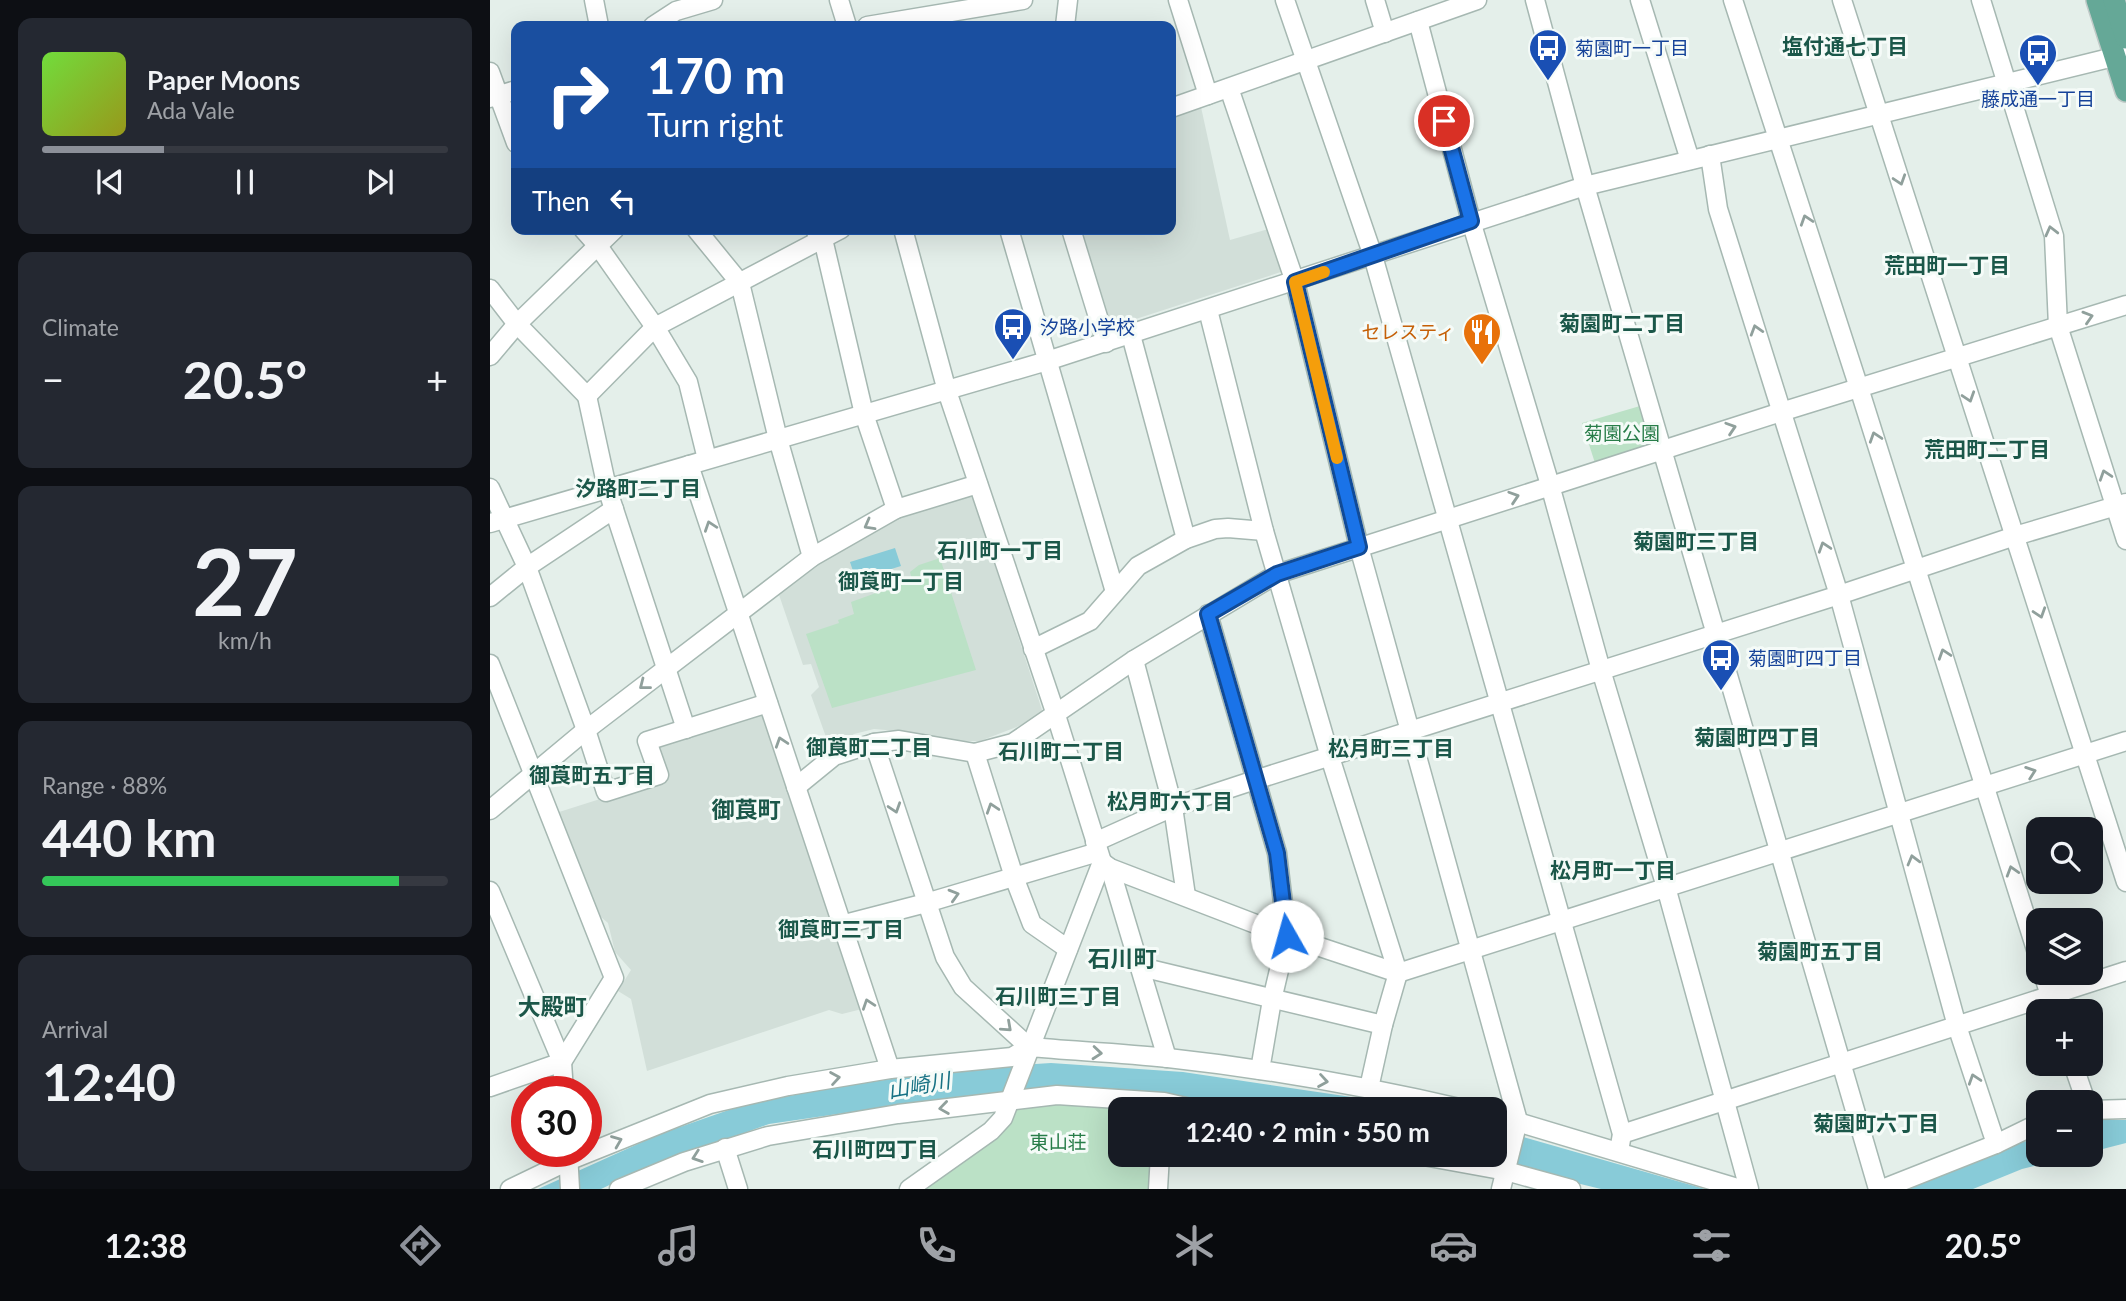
<!DOCTYPE html>
<meta charset="utf-8">
<style>
body{margin:0;font-family:Lato,"Noto Sans JP",sans-serif;background:#242831;color:#f1f3f6;height:100vh;display:flex;flex-direction:column;font-size:26px;white-space:nowrap}
*{box-sizing:border-box;margin:0}
p{font-size:23px;color:#9ea1a6}
.icon{flex:none;width:38px;height:38px;fill:none;stroke:currentColor;stroke-width:2;stroke-linecap:round;stroke-linejoin:round}
.map{position:relative;flex:1;overflow:hidden}
.panel{display:flex;flex-direction:column;gap:18px;padding:18px;background:#0d0f14;width:490px}
.panel>*{flex:none}
.guide{position:absolute;left:21px;top:21px;width:665px;height:214px;border-radius:14px;box-shadow:0 7px 28px #0002;background:#1a4fa0;color:#fff;overflow:hidden}
.fabs{position:absolute;left:1536px;top:817px;display:grid;gap:14px}
.fabs a{display:grid;place-items:center;width:77px;height:77px;border-radius:14px;background:#171b24;box-shadow:0 7px 28px #0002;font-size:35px}
.speed{position:absolute;left:21px;top:1076px;display:flex;gap:14px;font-size:35px;font-weight:700;text-align:center}
.speed>*{display:grid;place-content:center;width:91px;height:91px;border-radius:50%;background:#171b24;box-shadow:0 7px 28px #0002;line-height:1}
.speed .limit{border:10px solid #d22;background:#fff;color:#111}
.pin{position:absolute;display:grid;place-items:center;width:60px;height:60px;color:#fff;margin:-30px;border:4px solid #fff;border-radius:50%;box-shadow:0 2px 7px #0007}
.me{position:absolute;width:77px;margin:-38px;rotate:353deg;stroke-linejoin:round;filter:drop-shadow(0 0 5px #0008)}
.turn{display:flex;align-items:center;gap:24px;height:147px;padding:0 21px;font-size:32px}
.turn .icon{width:91px;height:91px;stroke-width:2.5}
.turn b{display:block;font-size:49px;line-height:60px}
.then{display:flex;align-items:center;height:66px;padding:0 21px;background:#0003;gap:14px;font-size:26px}
.big{font-size:52px;font-weight:700;line-height:1.1}
.panel .widget{flex:1;display:flex;flex-direction:column;justify-content:center;gap:10px;min-width:0;padding:0 24px;border-radius:14px;background:#242831}
.panel .dial{align-items:center;gap:0}
.dial b{font-size:91px;line-height:1}
.song{display:flex;align-items:center;gap:21px}
.cover{width:84px;height:84px;border-radius:10px;background:linear-gradient(135deg,hsl(100 70% 55%),hsl(60 70% 35%))}
.played{height:7px;border-radius:4px;background:linear-gradient(90deg,#8c9099 30%,#363941 30%)}
.keys{display:flex;justify-content:space-around;direction:ltr}
.heat{display:flex;justify-content:space-between;align-items:center;font-size:38px;direction:ltr}
.charge{height:10px;border-radius:5px;background:linear-gradient(90deg,#34c759 88%,#363941 0)}
.trip{position:absolute;left:618px;top:1097px;width:399px;height:70px;border-radius:14px;background:#171b24;box-shadow:0 7px 28px #0002;font-weight:700;line-height:70px;text-align:center}
.menu{display:flex;height:112px;justify-content:space-around;align-items:center;background:#090b0e;color:#9ea1a6}
.menu .icon{width:49px;height:49px}
.menu .selected{color:#8c9099}
.menu b{font-size:32px;color:#f1f3f6}
main{display:flex;flex:1;min-height:0}
.map>svg:first-child{display:block}
</style>
<main>
<section class="panel">
<div class="widget">
<div class="song"><i class="cover"></i><div><b>Paper Moons</b><p>Ada Vale</p></div></div>
<div class="played"></div>
<div class="keys"><svg class="icon" aria-label="previous" viewBox="0 0 24 24"><path d="M18 5L8 12l10 7zM5 5v14"/></svg><svg class="icon" aria-label="pause" viewBox="0 0 24 24"><path d="M8 5v14M16 5v14"/></svg><svg class="icon" aria-label="next" viewBox="0 0 24 24"><path d="M6 5l10 7-10 7zM19 5v14"/></svg></div>
</div>
<div class="widget"><p>Climate</p>
<div class="heat"><a>−</a><b class="big">20.5°</b><a>+</a></div>
</div>
<div class="widget dial"><b>27</b><p>km/h</p></div>
<div class="widget"><p>Range · 88%</p><b class="big">440 km</b><div class="charge"></div></div>
<div class="widget"><p>Arrival</p><b class="big">12:40</b></div>
</section>
<div class="map">
<svg width="1636" height="1189" viewBox="0 0 1636 1189">
<rect width="100%" height="100%" fill="#e4efea"/>
<g fill="#d2dfd9">
<polygon points="711,107 740,240 782,228 794,271 621,327 617,324 587,229 681,229 681,117"/>
<polygon points="478,494 482,495 553,713 529,726 490,741 453,741 429,733 384,729 364,734 341,751 321,695 329,687 321,664 313,665 287,589 324,562 409,517"/>
<polygon points="272,711 376,1008 352,1014 339,1010 157,1071 141,999 128,991 141,970 125,952 118,923 104,911 66,813 170,780 168,743"/>
</g>
<g fill="#bbe1c6">
<polygon points="1150,406 1162,447 1105,463 1092,423"/>
<polygon points="450,558 486,670 342,708 316,634 349,623 348,620 364,614 361,602 422,580 420,572 429,565"/>
<polygon points="524,1093 674,1109 630,1110 630,1155 670,1155 668,1189 421,1189 501,1131"/>
</g>
<g fill="#88cbd8">
<polygon points="405,548 411,566 366,580 360,562"/>
<polygon points="561,1063 693,1072 902,1103 928,1109 744,1109 644,1093 545,1092 423,1103 279,1124 145,1173 111,1189 48,1189 170,1134 250,1106 334,1089 468,1069"/>
<polygon points="1601,1120 1636,1120 1636,1143 1601,1152"/>
<polygon points="1005,1129 1215,1189 1111,1189 971,1155 1004,1155"/>
<polygon points="1549,1136 1549,1155 1589,1155 1532,1169 1483,1189 1409,1189"/>
</g>
<g fill="none" stroke-linecap="round" stroke-linejoin="round">
<defs>
<g id="minor">
<polyline points="104,0 109,26"/>
<polyline points="349,0 357,26"/>
<polyline points="688,0 718,95"/>
<polyline points="795,0 883,256 1132,1134 1129,1151"/>
<polyline points="885,0 895,33"/>
<polyline points="1045,0 1095,186 1388,1189"/>
<polyline points="1150,0 1200,160"/>
<polyline points="1243,0 1369,388 1549,959"/>
<polyline points="1352,0 1636,882"/>
<polyline points="1491,0 1564,236 1568,326 1636,540"/>
<polyline points="928,21 981,221 1060,485 1111,670 1176,887 1259,1189"/>
<polyline points="163,26 186,11 223,0"/>
<polyline points="377,26 533,0"/>
<polyline points="575,26 578,0"/>
<polyline points="0,72 26,143"/>
<polyline points="739,88 805,282 869,547 1028,1121 1011,1189"/>
<polyline points="0,98 26,90"/>
<polyline points="681,108 987,0"/>
<polyline points="1220,155 1228,209 1349,595 1467,1026 1506,1144"/>
<polyline points="93,229 108,246 165,327 198,382 217,459"/>
<polyline points="206,229 250,283 288,439 322,557"/>
<polyline points="413,229 457,391 566,715 612,862 513,1118 501,1131 419,1189"/>
<polyline points="519,229 625,592"/>
<polyline points="581,229 616,343"/>
<polyline points="326,232 333,239 374,414 406,509"/>
<polyline points="0,289 27,324 97,396 165,327 351,229"/>
<polyline points="718,310 774,531 840,757 908,973 893,1025 879,1088"/>
<polyline points="641,335 696,539"/>
<polyline points="0,356 27,324 125,229"/>
<polyline points="97,396 117,488 196,729"/>
<polyline points="199,465 400,1069"/>
<polyline points="0,488 37,567 96,730 116,792 169,775 157,741 278,703"/>
<polyline points="0,523 557,361 1095,186 1636,54"/>
<polyline points="0,597 37,567 124,509"/>
<polyline points="718,614 787,853 797,936 782,1000 770,1070"/>
<polyline points="543,649 600,621 648,566 696,539 725,529 738,528 774,531"/>
<polyline points="644,660 683,807 696,896"/>
<polyline points="0,664 124,978 72,1062 0,1087"/>
<polyline points="384,743 455,957 473,987 539,1047"/>
<polyline points="485,753 524,877 542,924 578,949"/>
<polyline points="306,787 344,756 384,743 409,740 485,753 523,743 644,660 787,574 1291,412 1636,305"/>
<polyline points="0,810 96,730 322,557 406,509 488,484"/>
<polyline points="605,842 683,807 765,780 1349,595 1525,536 1636,503"/>
<polyline points="612,862 620,868 797,936 908,973 1636,741"/>
<polyline points="620,868 677,1058"/>
<polyline points="0,891 72,1062 74,1092"/>
<polyline points="351,925 436,903 608,852"/>
<polyline points="651,967 893,1025"/>
<polyline points="1553,973 1565,1012"/>
<polyline points="1583,1064 1596,1102"/>
<polyline points="1601,1110 1636,1109"/>
<polyline points="1004,1115 1251,1189"/>
<polyline points="1132,1134 1636,971"/>
<polyline points="235,1148 248,1189"/>
<polyline points="78,1152 80,1189"/>
<polyline points="928,1155 1016,1171 1081,1189"/>
<path d="M20 1189 78 1161 220 1104 298 1086 400 1069 522 1057 539 1047C585 1051 632 1053 678 1058 779 1069 879 1087 978 1110"/>
<polyline points="129,1189 194,1162 278,1136 408,1114 567,1095 674,1102 709,1110"/>
<polyline points="668,1189 670,1155"/>
<polyline points="1392,1189 1506,1144 1549,1123"/>
</g>
<g id="major">
<polyline points="1607,0 1636,91"/>
<polyline points="1624,0 1636,38"/>
</g>
</defs>
<use href="#minor" stroke="#a6b8b2" stroke-width="21"/>
<use href="#major" stroke="#c1cac8" stroke-width="24"/>
<use href="#minor" stroke="#fff" stroke-width="18"/>
<use href="#major" stroke="#65a897" stroke-width="21"/>
</g>
<defs><path id="oneway-chevron" d="M-2-3.5L2.5 0L-2 3.5" fill="none" stroke-width="1.6" stroke-linecap="round" stroke-linejoin="round" transform="scale(1.75)"/></defs>
<g stroke="#90a09c">
<use href="#oneway-chevron" transform="translate(1410 180) rotate(72)"/>
<use href="#oneway-chevron" transform="translate(1316 220) rotate(-108)"/>
<use href="#oneway-chevron" transform="translate(1561 231) rotate(-104)"/>
<use href="#oneway-chevron" transform="translate(1598 317) rotate(-17)"/>
<use href="#oneway-chevron" transform="translate(1266 330) rotate(-107)"/>
<use href="#oneway-chevron" transform="translate(1479 397) rotate(72)"/>
<use href="#oneway-chevron" transform="translate(1241 428) rotate(-18)"/>
<use href="#oneway-chevron" transform="translate(1385 437) rotate(-108)"/>
<use href="#oneway-chevron" transform="translate(1615 475) rotate(-108)"/>
<use href="#oneway-chevron" transform="translate(1024 497) rotate(-18)"/>
<use href="#oneway-chevron" transform="translate(379 525) rotate(151)"/>
<use href="#oneway-chevron" transform="translate(220 526) rotate(-109)"/>
<use href="#oneway-chevron" transform="translate(1334 547) rotate(-108)"/>
<use href="#oneway-chevron" transform="translate(1550 613) rotate(72)"/>
<use href="#oneway-chevron" transform="translate(1454 654) rotate(-108)"/>
<use href="#oneway-chevron" transform="translate(154 685) rotate(142)"/>
<use href="#oneway-chevron" transform="translate(291 742) rotate(-108)"/>
<use href="#oneway-chevron" transform="translate(1541 772) rotate(-19)"/>
<use href="#oneway-chevron" transform="translate(405 808) rotate(72)"/>
<use href="#oneway-chevron" transform="translate(502 808) rotate(-108)"/>
<use href="#oneway-chevron" transform="translate(1423 860) rotate(-105)"/>
<use href="#oneway-chevron" transform="translate(1522 871) rotate(-107)"/>
<use href="#oneway-chevron" transform="translate(464 895) rotate(-16)"/>
<use href="#oneway-chevron" transform="translate(378 1004) rotate(-109)"/>
<use href="#oneway-chevron" transform="translate(517 1027) rotate(42)"/>
<use href="#oneway-chevron" transform="translate(607 1053) rotate(5)"/>
<use href="#oneway-chevron" transform="translate(345 1078) rotate(-9)"/>
<use href="#oneway-chevron" transform="translate(1484 1079) rotate(-108)"/>
<use href="#oneway-chevron" transform="translate(833 1081) rotate(9)"/>
<use href="#oneway-chevron" transform="translate(454 1108) rotate(172)"/>
<use href="#oneway-chevron" transform="translate(127 1141) rotate(-22)"/>
<use href="#oneway-chevron" transform="translate(207 1157) rotate(161)"/>
</g>
<g fill="none" stroke-linecap="round" stroke-linejoin="round">
<defs>
<polyline id="route" points="797,936 787,853 718,614 787,574 869,547 805,282 981,221 954,121"/>
</defs>
<use href="#route" stroke="#114b97" stroke-width="18"/>
<use href="#route" stroke="#1a73e8" stroke-width="12"/>
<polyline stroke="#f59e0b" stroke-width="12" points="834,272 805,282 847,458"/>
</g>
<defs>
<symbol id="bus-pin" viewBox="-11 -11 22 30"><path d="M0 17L-7.5 6A9.5 9.5 0 1 1 7.5 6Z" fill="#1a4fb4" stroke="#f5fbf8"/><path d="M-5-6H5V4H4V6H2V4H-2V6H-4V4H-5ZM-3.5-4V0h7V-4ZM-3.5 1.2v1.5H-2V1.2ZM2 1.2v1.5H3.5V1.2Z" fill="#fff"/></symbol>
<symbol id="restaurant-pin" viewBox="-11 -11 22 30"><path d="M0 17L-7.5 6A9.5 9.5 0 1 1 7.5 6Z" fill="#e8710a" stroke="#f5fbf8"/><path d="M-5-6h1v4h1v-4h1v4h1v-4h1v5L-1.5 .5V6h-2V.5L-5-1ZM5-6V6H3V1.5H1.5Q1.5-4 5-6Z" fill="#fff"/></symbol>
</defs>
<g fill-rule="evenodd">
<use href="#bus-pin" x="1036" y="26" width="44" height="60"/>
<use href="#bus-pin" x="1526" y="31" width="44" height="60"/>
<use href="#bus-pin" x="501" y="305" width="44" height="60"/>
<use href="#restaurant-pin" x="970" y="310" width="44" height="60"/>
<use href="#bus-pin" x="1209" y="636" width="44" height="60"/>
</g>
<g text-anchor="middle" stroke-width="6" stroke-linejoin="round" paint-order="stroke">
<g font-size="19" fill="#164399" stroke="#f5fbf8" text-anchor="start">
<text x="1085" y="55">菊園町一丁目</text>
<text x="1548" y="106" text-anchor="middle">藤成通一丁目</text>
<text x="550" y="334">汐路小学校</text>
<text x="1258" y="665">菊園町四丁目</text>
</g>
<g font-size="19" fill="#c56008" stroke="#f5fbf8" text-anchor="end">
<text x="965" y="339">セレスティ</text>
</g>
<g font-size="19" fill="#287d49" stroke="#f5fbf8">
<text x="1132" y="440">菊園公園</text>
<text x="568" y="1149">東山荘</text>
</g>
<g font-size="21" font-weight="bold" fill="#1b5749" stroke="#f5fbf8">
<text x="1355" y="54">塩付通七丁目</text>
<text x="1457" y="273">荒田町一丁目</text>
<text x="1132" y="331">菊園町二丁目</text>
<text x="1497" y="457">荒田町二丁目</text>
<text x="148" y="496">汐路町二丁目</text>
<text x="1206" y="549">菊園町三丁目</text>
<text x="510" y="558">石川町一丁目</text>
<text x="411" y="589">御莨町一丁目</text>
<text x="1267" y="745">菊園町四丁目</text>
<text x="379" y="755">御莨町二丁目</text>
<text x="901" y="756">松月町三丁目</text>
<text x="571" y="759">石川町二丁目</text>
<text x="102" y="783">御莨町五丁目</text>
<text x="680" y="809">松月町六丁目</text>
<text x="1123" y="878">松月町一丁目</text>
<text x="351" y="937">御莨町三丁目</text>
<text x="1330" y="959">菊園町五丁目</text>
<text x="568" y="1004">石川町三丁目</text>
<text x="1386" y="1131">菊園町六丁目</text>
<text x="385" y="1157">石川町四丁目</text>
</g>
<g font-size="21" font-style="italic" fill="#167184" stroke="#f5fbf8">
<text transform="translate(429 1086) rotate(-10)" y="7">山崎川</text>
</g>
<g font-size="23" font-weight="bold" fill="#1b5749" stroke="#f5fbf8">
<text x="256" y="818">御莨町</text>
<text x="632" y="967">石川町</text>
<text x="62" y="1015">大殿町</text>
</g>
</g>
</svg>
<div class="fabs">
<a><svg class="icon" aria-label="search" viewBox="0 0 24 24"><circle cx="10" cy="10" r="6"/><path d="M15 15l6 6"/></svg></a>
<a><svg class="icon" aria-label="layers" viewBox="0 0 24 24"><path d="M12 4l9 5-9 5-9-5zM3 14l9 5 9-5"/></svg></a>
<a>+</a>
<a>−</a>
</div>
<div class="speed"><div class="limit">30</div></div>
<div class="pin" style="left:954px;top:121px;background:#d93025"><svg class="icon" aria-label="arrive" viewBox="0 0 24 24"><path d="M6 21V4h12l-3 4 3 4H6"/></svg></div>
<svg class="me" style="left:797px;top:936px" viewBox="-20 -20 40 40"><circle r="19" fill="#fff"/><path d="M0-13L10 11 0 6-10 11z" fill="#1a73e8"/></svg>
<div class="trip">12:40 · 2 min · 550 m</div>
<div class="guide">
<div class="turn"><svg class="icon" aria-label="right" viewBox="0 0 24 24"><path d="M7 20v-9h11M14 6l5 5-5 5"/></svg><div><b>170 m</b>Turn right</div></div>
<div class="then">Then<svg class="icon" aria-label="left" viewBox="0 0 24 24"><path d="M17 20v-9H6M10 6l-5 5 5 5"/></svg></div>
</div>
</div>
</main>
<nav class="menu">
<b>12:38</b>
<svg class="icon selected" aria-label="directions" viewBox="0 0 24 24"><path d="M12 3l9 9-9 9-9-9zM9 14v-3h6M13 9l2 2-2 2"/></svg>
<svg class="icon" aria-label="music" viewBox="0 0 24 24"><path d="M9 18V5l10-2v13"/><circle cx="6" cy="18" r="3"/><circle cx="16" cy="16" r="3"/></svg>
<svg class="icon" aria-label="phone" viewBox="0 0 24 24"><path d="M5 4h4l2 5-3 2q2 4 5 5l2-3 5 2v4C11 20 4 13 5 4z"/></svg>
<svg class="icon" aria-label="climate" viewBox="0 0 24 24"><path d="M12 3v18M4 7l16 10M4 17L20 7"/></svg>
<svg class="icon" aria-label="car" viewBox="0 0 24 24"><path d="M5 17H2v-5l4-1 3-4h7l3 4 3 1v5h-3M9 17h6M6 11h13"/><circle cx="7" cy="17" r="2"/><circle cx="17" cy="17" r="2"/></svg>
<svg class="icon" aria-label="filters" viewBox="0 0 24 24"><path d="M4 7h16M4 17h16"/><circle cx="9" cy="7" r="2"/><circle cx="15" cy="17" r="2"/></svg>
<b>20.5°</b>
</nav>
